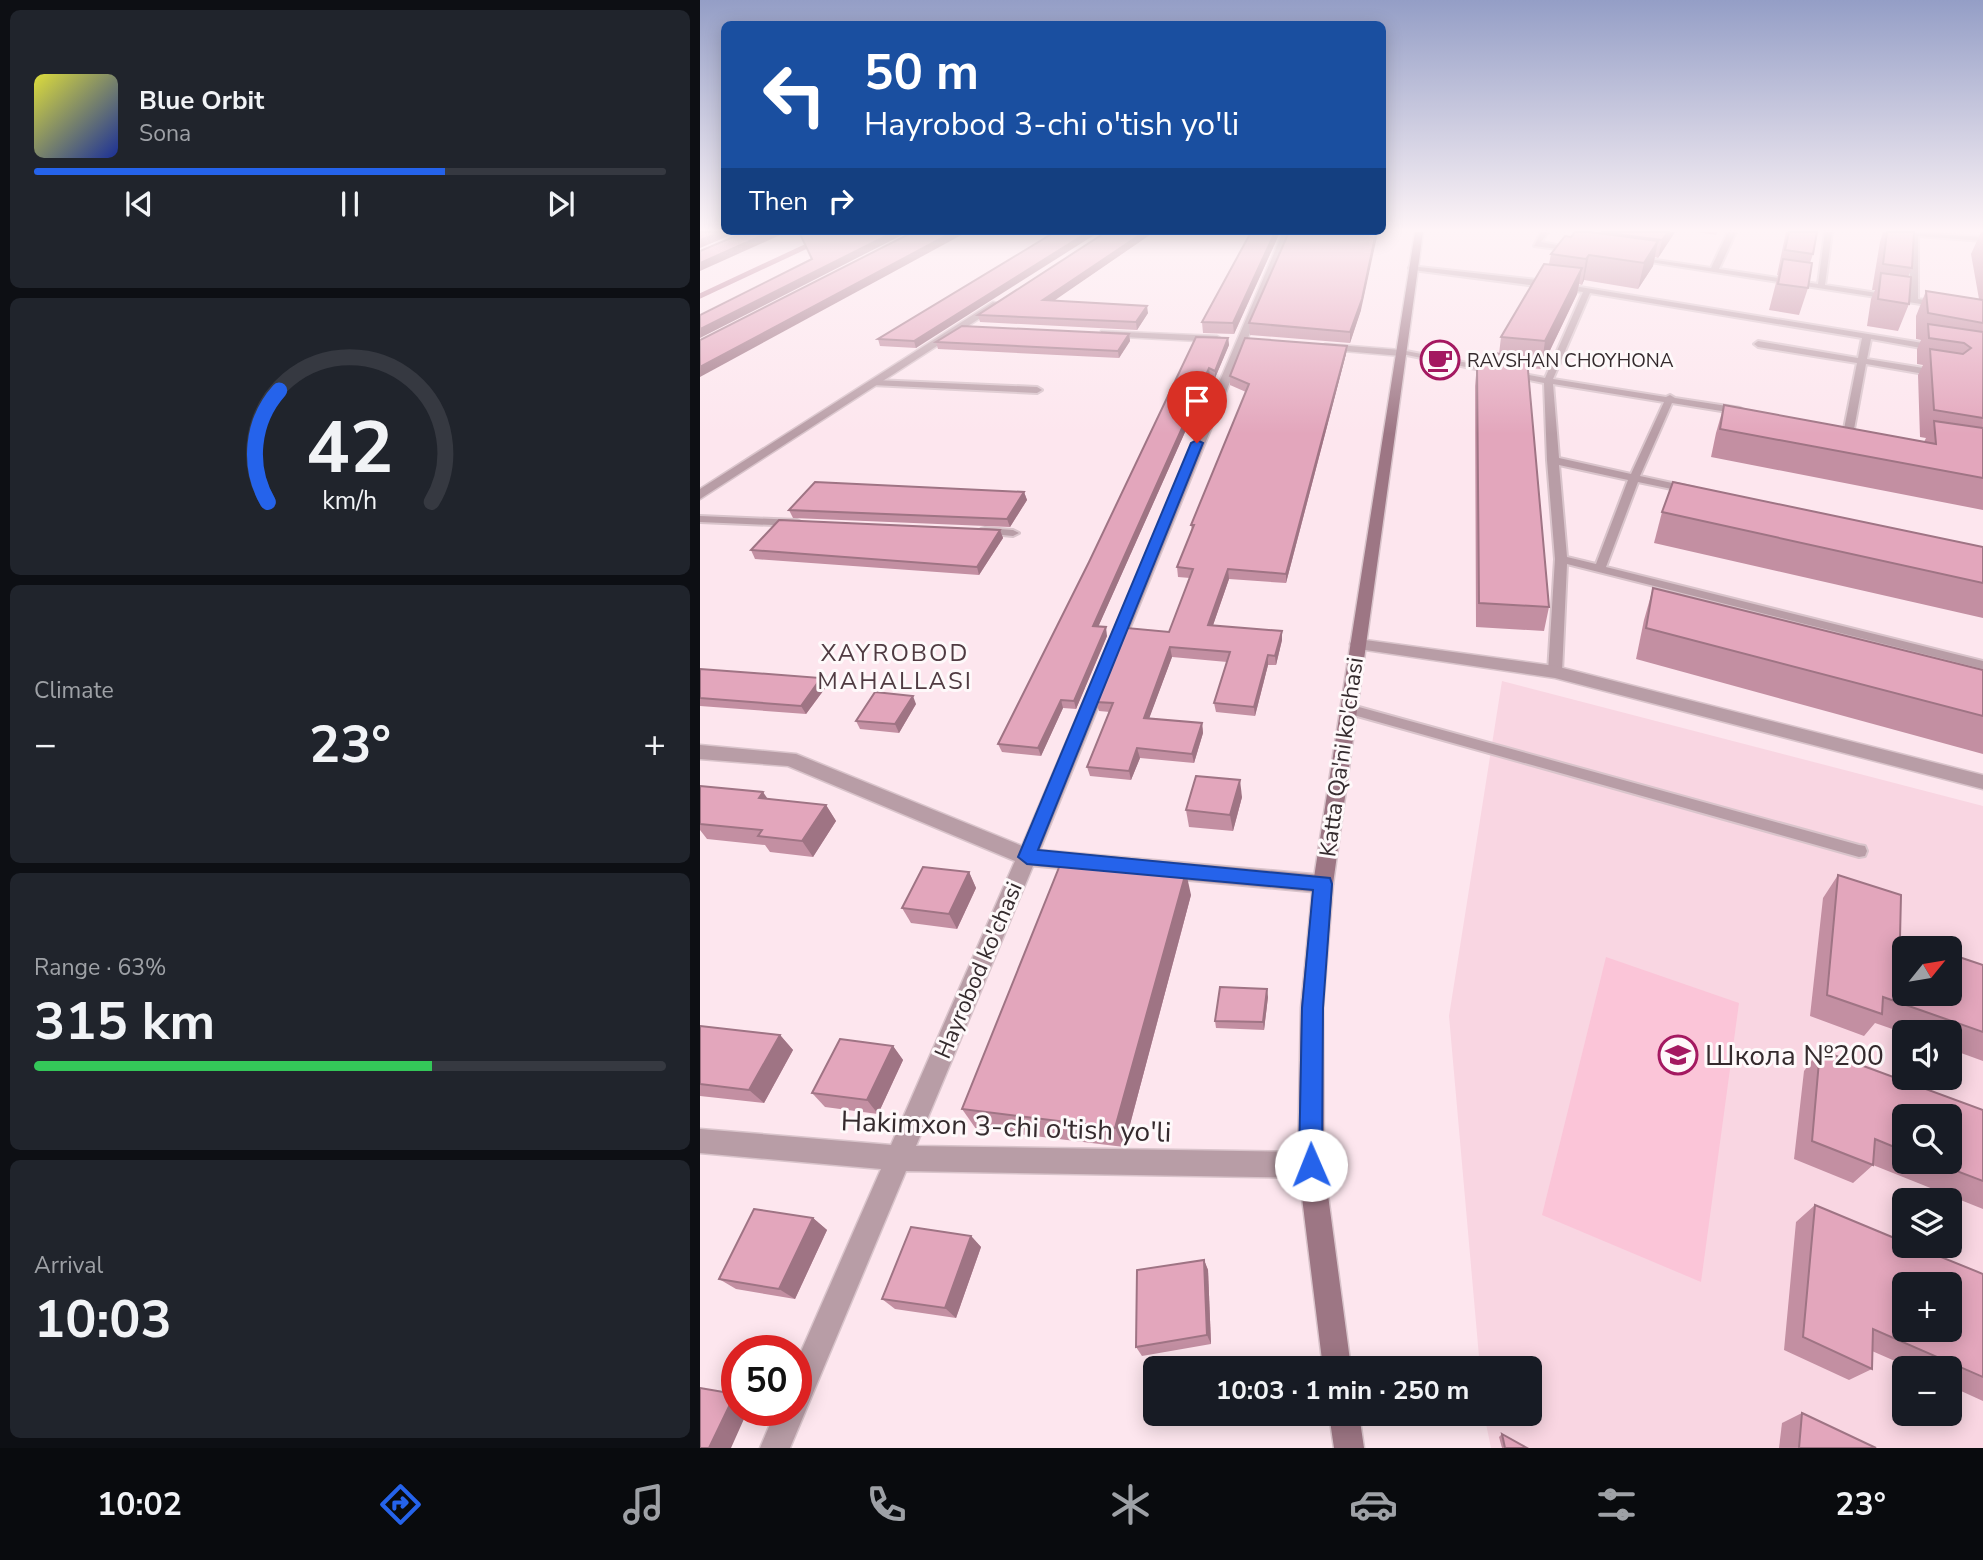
<!DOCTYPE html>
<meta charset="utf-8">
<style>
body{margin:0;font-family:"Nunito Sans",sans-serif;background:#20242c;color:#f1f3f6;height:100vh;display:flex;flex-direction:column;font-size:26px;white-space:nowrap}
*{box-sizing:border-box;margin:0}
p{font-size:23px;color:#9ea1a6}
.icon{flex:none;width:38px;height:38px;fill:none;stroke:currentColor;stroke-width:2;stroke-linecap:round;stroke-linejoin:round}
.map{position:relative;flex:1;overflow:hidden}
.panel{display:flex;flex-direction:column;gap:10px;padding:10px;background:#0d0f14;width:700px}
.panel>*{flex:none}
.banner{position:absolute;left:21px;top:21px;width:665px;height:214px;border-radius:10px;box-shadow:0 4px 18px #0003;background:#1a4fa0;color:#fff;overflow:hidden}
.needle{width:46px;rotate:60deg}
.tools{position:absolute;left:1192px;top:936px;display:grid;gap:14px}
.tools a{display:grid;place-items:center;width:70px;height:70px;border-radius:10px;background:#171b24;box-shadow:0 4px 18px #0003;font-size:35px}
.speed{position:absolute;left:21px;top:1335px;display:flex;gap:14px;font-size:35px;font-weight:700;text-align:center}
.speed>*{display:grid;place-content:center;width:91px;height:91px;border-radius:50%;background:#171b24;box-shadow:0 4px 18px #0003;line-height:1}
.speed .limit{border:10px solid #d22;background:#fff;color:#111}
.pin{position:absolute;display:grid;place-items:center;width:60px;height:60px;color:#fff;margin:-72px -30px;border-radius:50% 50% 50% 0;rotate:-45deg;box-shadow:0 0 7px #0007}
.pin .icon{rotate:45deg}
.me{position:absolute;width:77px;margin:-38px;rotate:359deg;stroke-linejoin:round;filter:drop-shadow(0 0 5px #0008)}
.turn{display:flex;align-items:center;gap:24px;height:147px;padding:0 28px;font-size:32px}
.turn .icon{width:91px;height:91px;stroke-width:2.5}
.turn b{display:block;font-size:49px;line-height:60px}
.then{display:flex;align-items:center;height:66px;padding:0 28px;background:#0003;gap:14px;font-size:26px}
.big{font-size:52px;font-weight:700;line-height:1.1}
.panel .widget{flex:1;display:flex;flex-direction:column;justify-content:center;gap:10px;min-width:0;padding:0 24px;border-radius:10px;background:#20242c}
.panel .dial{align-items:center;gap:0}
.dial svg{height:182px;overflow:visible;fill:none;stroke:#363941;stroke-width:7;stroke-linecap:round;text-anchor:middle}
.dial text{fill:#f1f3f6;stroke:none}
.song{display:flex;align-items:center;gap:21px}
.cover{width:84px;height:84px;border-radius:10px;background:linear-gradient(135deg,hsl(60 70% 55%),hsl(230 70% 35%))}
.played{height:7px;border-radius:4px;background:linear-gradient(90deg,#2563eb 65%,#363941 65%)}
.keys{display:flex;justify-content:space-around;direction:ltr}
.heat{display:flex;justify-content:space-between;align-items:center;font-size:38px;direction:ltr}
.charge{height:10px;border-radius:5px;background:linear-gradient(90deg,#34c759 63%,#363941 0)}
.trip{position:absolute;left:443px;top:1356px;width:399px;height:70px;border-radius:10px;background:#171b24;box-shadow:0 4px 18px #0003;font-weight:700;line-height:70px;text-align:center}
.tabs{display:flex;height:112px;justify-content:space-around;align-items:center;background:#090b0e;color:#9ea1a6}
.tabs .icon{width:49px;height:49px}
.tabs .on{color:#2563eb}
.tabs b{font-size:32px;color:#f1f3f6}
main{display:flex;flex:1;min-height:0}
.map>svg:first-child{display:block}
</style>
<main>
<section class="panel">
<div class="widget">
<div class="song"><i class="cover"></i><div><b>Blue Orbit</b><p>Sona</p></div></div>
<div class="played"></div>
<div class="keys"><svg class="icon" aria-label="previous" viewBox="0 0 24 24"><path d="M18 5L8 12l10 7zM5 5v14"/></svg><svg class="icon" aria-label="pause" viewBox="0 0 24 24"><path d="M8 5v14M16 5v14"/></svg><svg class="icon" aria-label="next" viewBox="0 0 24 24"><path d="M6 5l10 7-10 7zM19 5v14"/></svg></div>
</div>
<div class="widget dial"><svg viewBox="0 0 100 80">
<path d="M14 69A42 42 0 1 1 86 69"/>
<path d="M14 69A42 42 0 0 1 19 20" stroke="#2563eb"/>
<text x="50" y="56" font-size="32" font-weight="700">42</text>
<text x="50" y="72" font-size="11">km/h</text>
</svg></div>
<div class="widget"><p>Climate</p>
<div class="heat"><a>−</a><b class="big">23°</b><a>+</a></div>
</div>
<div class="widget"><p>Range · 63%</p><b class="big">315 km</b><div class="charge"></div></div>
<div class="widget"><p>Arrival</p><b class="big">10:03</b></div>
</section>
<div class="map">
<svg width="1283" height="1448" viewBox="0 0 1283 1448">
<rect width="100%" height="100%" fill="#fde6ee"/>
<path fill="#f9d6e2" fill-rule="evenodd" d="M802 681 1283 806V1448H791L784 1414H830V1368H780L749 1016ZM1204 948H1250V994H1204ZM1204 1032H1250V1078H1204ZM1204 1116H1250V1162H1204ZM1204 1200H1250V1246H1204ZM1204 1284H1250V1330H1204ZM1204 1368H1250V1414H1204Z"/>
<polygon fill="#fbc5d8" points="906,957 1039,1003 1001,1282 842,1215"/>
<g fill="none" stroke-linecap="round" stroke-linejoin="round">
<polyline stroke="#b77d93" stroke-width="5" points="0,296 137,232"/>
<defs>
<g id="lane">
<polygon points="841,232 848,232 841,242 877,249 873,251 834,246"/>
<polygon points="1028,232 1036,232 1019,269 1118,284 1125,232 1132,232 1125,285 1210,298 1210,235 1193,232 1283,237 1283,241 1218,236 1218,299 1243,303 1243,307 1240,307 931,259 935,257 1011,268"/>
<path d="M710 266 837 280 1241 346V350L1238 351 1171 339 1167 359 1236 370 1241 373 1236 376 1166 364 1154 429 1149 432 1144 429 1157 363 1058 347 1054 344 1058 341 1158 358 1162 338 890 293 853 379 966 397 970 395 975 398 1040 408 1045 411 1040 414 972 403 940 476 995 488 996 490 991 493 938 482 906 567 1283 661V669L867 564 862 672 855 677 850 675 848 672 855 559 847 460 844 383 697 353 701 350 845 378 883 292 713 270 709 268ZM853 384 964 402 931 474 859 458ZM859 465 928 480 896 564 867 557Z"/>
<polygon points="175,380 337,387 342,390 337,393 172,385 170,383"/>
<polygon points="0,516 97,520 103,523 97,526 0,522"/>
<polygon points="285,528 313,530 319,533 313,536 281,533 281,529"/>
<polygon points="648,704 1159,845 1165,846 1167,851 1165,856 1159,857 643,712 641,709 643,706"/>
</g>
<g id="street">
<polygon points="583,232 591,232 340,850 623,875 630,878 633,884 630,890 623,893 333,866 216,1146 611,1152 620,1156 624,1165 620,1174 611,1178 206,1171 90,1448 60,1448 76,1410 96,1410 96,1363 181,1169 0,1153 0,1129 191,1145 315,861 88,766 0,759 0,745 96,754 322,846"/>
<polygon points="293,302 302,304 0,499 0,489"/>
<polygon points="401,331 517,336 522,339 517,342 405,336 401,335"/>
<polygon points="625,344 701,350 706,353 701,356 621,349 620,347"/>
<polygon points="658,639 855,666 1283,775 1283,789 855,678 652,648 650,644 652,640"/>
</g>
<g id="secondary">
<polygon points="715,232 723,232 633,884 623,1008 624,1165 651,1368 623,1368 598,1165 601,1008 613,884"/>
<polygon points="629,1414 659,1414 664,1448 634,1448"/>
</g>
</defs>
<use href="#lane" stroke="#d9c4cb" stroke-width="4"/>
<use href="#street" stroke="#d9c4cb" stroke-width="3"/>
<use href="#secondary" stroke="#d9c4cb" stroke-width="3"/>
<use href="#lane" fill="#b89da6" fill-rule="evenodd"/>
<use href="#street" fill="#b89da6" fill-rule="evenodd"/>
<use href="#secondary" fill="#9d7684" fill-rule="evenodd"/>
</g>
<g fill="#c38fa2" fill-rule="evenodd">
<polygon points="355,232 216,348 180,346 178,339"/>
<polygon points="406,232 454,232 354,300 448,313 437,330 280,322 278,315"/>
<polygon points="551,232 580,232 534,334 503,333 502,322"/>
<polygon points="875,232 975,232 958,258 955,257 953,266 938,289 884,280 882,285 879,284 877,294 841,369 828,368 849,607 844,631 776,627 775,386 777,364 788,365 799,354 801,337 849,264 851,254"/>
<polygon points="997,232 1017,232 1016,235"/>
<polygon points="1086,232 1117,232 1113,254 1110,263 1108,288 1099,315 1069,310 1078,275 1077,275"/>
<polygon points="1183,232 1214,232 1212,268 1208,277 1209,304 1198,331 1167,326 1171,299 1175,290 1172,290 1180,242"/>
<polygon points="1281,232 1283,232 1283,510 1011,457 1016,433 1024,405 1224,442 1226,438 1220,437 1218,375 1223,365 1217,364 1217,349 1221,340 1216,339 1216,316 1226,291 1279,299 1271,254"/>
<polygon points="661,310 650,343 550,335 549,323"/>
<polygon points="429,334 430,341 419,358 238,349 236,342"/>
<polygon points="528,338 529,345 515,378 510,376 398,627 407,636 376,709 363,708 341,756 302,752 298,744 389,562"/>
<polygon points="647,346 646,354 586,583 529,579 513,625 582,640 576,665 568,665 555,716 516,712 514,703 527,662 472,657 449,718 502,723 503,733 494,763 440,758 431,780 390,776 387,767 410,712 399,711 396,702 469,632 490,578 478,577 477,567 492,530 491,525 546,392 530,385 530,376"/>
<polygon points="324,492 327,500 310,527 93,518 89,510"/>
<polygon points="962,512 1283,547 1283,618 954,543"/>
<polygon points="300,530 303,538 279,575 55,559 51,550"/>
<polygon points="953,588 1283,670 1283,754 936,659 944,620"/>
<polygon points="0,669 126,687 106,714 0,706"/>
<polygon points="216,704 199,733 160,729 156,721"/>
<polygon points="0,786 67,799 126,805 136,821 113,857 70,852 65,845 7,839 0,830"/>
<polygon points="542,797 533,831 489,827 486,810"/>
<polygon points="269,872 276,888 257,929 211,923 202,908"/>
<polygon points="1138,875 1200,938 1283,965 1283,1061 1250,1049 1250,1032 1204,1033 1175,1023 1164,1036 1110,1016 1123,898"/>
<polygon points="491,895 424,1147 276,1129 262,1109"/>
<polygon points="568,997 564,1030 516,1028 515,1021"/>
<polygon points="0,1026 80,1035 93,1050 64,1103 0,1096"/>
<polygon points="193,1046 203,1060 178,1114 125,1107 112,1093"/>
<path d="M1120 1050 1283 1110V1209L1173 1165 1153 1183 1094 1159 1104 1071ZM1204 1116 1250 1162H1204Z"/>
<polygon points="1115,1205 1283,1274 1283,1401 1250,1386 1250,1368 1211,1368 1172,1351 1172,1369 1149,1380 1084,1350 1096,1222"/>
<polygon points="113,1218 127,1230 95,1299 36,1289 19,1279"/>
<polygon points="271,1236 281,1247 256,1318 195,1309 182,1299"/>
<polygon points="504,1260 508,1270 511,1344 442,1356 436,1347"/>
<polygon points="1102,1413 1176,1448 1079,1448 1082,1423"/>
<polygon points="802,1434 827,1448 802,1448 799,1437"/>
</g>
<g fill="#9f7484">
<polygon points="21,232 38,232 0,248 0,240"/>
<polygon points="70,232 87,232 0,271 0,263"/>
<polygon points="194,232 208,232 0,338 0,329"/>
<polygon points="253,232 267,232 0,377 0,367"/>
<polygon points="388,232 399,232 216,348 214,341"/>
<polygon points="444,232 454,232 345,307 343,300"/>
<polygon points="575,232 580,232 534,334 533,323"/>
<polygon points="676,232 678,232 661,310 650,343 650,332"/>
<polygon points="968,232 975,232 958,258 962,240"/>
<polygon points="958,241 953,266 938,289 944,263"/>
<polygon points="889,255 884,280 882,285 886,259"/>
<polygon points="882,268 877,294 841,369 845,341"/>
<polygon points="447,306 448,313 437,330 436,322"/>
<polygon points="429,334 430,341 419,358 418,351"/>
<polygon points="528,338 529,345 515,378 515,371"/>
<polygon points="647,346 646,354 586,583 586,574"/>
<polygon points="509,368 510,376 395,634 393,626"/>
<polygon points="324,492 327,500 310,527 307,519"/>
<polygon points="300,530 303,538 279,575 277,567"/>
<polygon points="528,569 529,579 510,634 508,625"/>
<polygon points="406,627 407,636 376,709 374,701"/>
<polygon points="582,631 582,640 576,665 575,656"/>
<polygon points="470,647 472,657 446,727 444,718"/>
<polygon points="568,655 568,665 555,716 554,707"/>
<polygon points="121,678 126,687 106,714 101,706"/>
<polygon points="213,696 216,704 199,733 195,724"/>
<polygon points="361,700 363,708 341,756 338,748"/>
<polygon points="502,723 503,733 494,763 492,754"/>
<polygon points="437,748 440,758 431,780 429,771"/>
<polygon points="540,780 542,797 533,831 530,815"/>
<polygon points="63,792 74,808 59,798"/>
<polygon points="126,805 136,821 113,857 102,841"/>
<polygon points="269,872 276,888 257,929 249,914"/>
<polygon points="486,872 491,895 424,1147 415,1128"/>
<polygon points="567,989 568,997 564,1030 563,1022"/>
<polygon points="80,1035 93,1050 64,1103 49,1090"/>
<polygon points="193,1046 203,1060 178,1114 167,1100"/>
<polygon points="113,1218 127,1230 95,1299 79,1289"/>
<polygon points="271,1236 281,1247 256,1318 245,1308"/>
<polygon points="504,1260 508,1270 511,1344 507,1335"/>
<polygon points="35,1394 37,1395 37,1410 48,1410 31,1448 9,1448"/>
</g>
<g fill="#e3a6bc" stroke="#9f7484" stroke-width="2" fill-rule="evenodd">
<polygon points="0,232 21,232 0,240"/>
<polygon points="45,232 70,232 0,263 0,251"/>
<polygon points="99,232 194,232 0,329 0,315 112,259"/>
<polygon points="213,232 253,232 0,367 0,340"/>
<polygon points="355,232 388,232 214,341 178,339"/>
<polygon points="406,232 444,232 343,300 447,306 436,322 278,315"/>
<polygon points="551,232 575,232 533,323 502,322"/>
<polygon points="589,232 676,232 662,299 650,332 549,323"/>
<polygon points="875,232 890,232 958,241 944,263 889,255 886,259 851,254 865,236 871,237"/>
<polygon points="901,232 968,232 962,240"/>
<polygon points="1089,232 1117,232 1113,254 1085,250"/>
<polygon points="1187,232 1214,232 1212,268 1183,264"/>
<polygon points="1083,259 1112,263 1108,288 1078,284"/>
<polygon points="844,264 882,268 845,341 801,337"/>
<polygon points="1181,273 1211,277 1209,304 1178,299"/>
<polygon points="1226,291 1283,300 1283,323 1228,313"/>
<polygon points="1228,324 1283,332 1283,418 1234,410 1230,349 1263,354 1271,348 1264,343 1229,338"/>
<polygon points="262,326 429,334 418,351 236,342"/>
<polygon points="496,337 528,338 515,371 509,368 393,626 406,627 374,701 361,700 338,748 298,744 389,562"/>
<polygon points="545,338 647,346 586,574 528,569 508,625 582,631 575,656 568,655 554,707 514,703 530,652 470,647 444,718 502,723 492,754 437,748 429,771 387,767 413,703 396,702 427,628 469,632 493,569 477,567 494,525 491,525 549,384 530,376"/>
<polygon points="795,353 827,359 849,607 779,603 777,364 788,365"/>
<polygon points="1024,405 1236,444 1234,421 1283,428 1283,478 1020,429"/>
<polygon points="115,482 324,492 307,519 89,510"/>
<polygon points="973,482 1283,547 1283,583 962,512"/>
<polygon points="79,520 300,530 277,567 51,550"/>
<polygon points="953,588 1283,670 1283,716 946,628"/>
<polygon points="0,669 121,678 101,706 0,698"/>
<polygon points="175,692 213,696 195,724 156,721"/>
<polygon points="496,776 540,780 530,815 486,810"/>
<polygon points="0,786 63,792 59,798 126,805 102,841 58,836 62,830 0,824"/>
<polygon points="362,860 486,872 415,1128 262,1109"/>
<polygon points="223,867 269,872 249,914 202,908"/>
<polygon points="1138,875 1201,895 1200,938 1232,948 1204,948 1204,994 1250,994 1250,954 1283,965 1283,1032 1183,997 1182,1014 1127,995"/>
<polygon points="520,987 567,989 563,1022 515,1021"/>
<polygon points="0,1026 80,1035 49,1090 0,1084"/>
<polygon points="140,1039 193,1046 167,1100 112,1093"/>
<polygon points="1120,1050 1283,1110 1283,1181 1233,1162 1250,1162 1250,1116 1204,1116 1204,1151 1175,1139 1173,1165 1112,1141"/>
<path d="M1115 1205 1204 1242V1246H1214L1283 1274V1377L1173 1329 1172 1369 1103 1337ZM1204 1284H1250V1330H1204Z"/>
<polygon points="54,1209 113,1218 79,1289 19,1279"/>
<polygon points="211,1227 271,1236 245,1308 182,1299"/>
<polygon points="504,1260 507,1335 436,1347 437,1270"/>
<polygon points="0,1388 35,1394 9,1448 0,1448"/>
<polygon points="1102,1413 1176,1448 1099,1448"/>
<polygon points="802,1434 827,1448 805,1448"/>
</g>
<linearGradient id="sky" x2="0" y2="1"><stop stop-color="#949ec6"/><stop offset="0.53" stop-color="#fef4f7"/><stop offset="1" stop-color="#fef4f7" stop-opacity="0"/></linearGradient>
<rect width="1283" height="434" fill="url(#sky)"/>
<polygon fill="#2563eb" stroke="#184099" stroke-width="2" points="497,440 503,443 338,850 630,878 632,884 623,1008 622,1165 619,1173 611,1177 603,1173 599,1165 602,1008 613,890 327,864 318,857 491,443"/>
<defs>
<symbol id="cafe-ring" viewBox="-11 -11 22 22"><circle r="9.5" fill="#fef9fa" stroke="#a41961" stroke-width="1.5"/><path d="M-5.5-4.5H6V0H3Q3 3.5 0 3.5H-2.5Q-5.5 3.5-5.5 0ZM3-3.2v2h1.7v-2ZM-6 4.5H4V6H-6Z" fill="#a41961"/></symbol>
<symbol id="school-ring" viewBox="-11 -11 22 22"><circle r="9.5" fill="#fef9fa" stroke="#a41961" stroke-width="1.5"/><path d="M0-5L7-2L0 1L-7-2ZM-4 1L0 2.5L4 1V4Q0 6-4 4Z" fill="#a41961"/></symbol>
</defs>
<g fill-rule="evenodd">
<use href="#cafe-ring" x="718" y="338" width="44" height="44"/>
<use href="#school-ring" x="956" y="1033" width="44" height="44"/>
</g>
<g text-anchor="middle" stroke-width="6" stroke-linejoin="round" paint-order="stroke">
<g font-size="19" fill="#352b2e" stroke="#fef9fa" text-anchor="start">
<text x="767" y="367">RAVSHAN CHOYHONA</text>
</g>
<g font-size="23" fill="#352b2e" stroke="#fef9fa">
<text transform="translate(641 757) rotate(-82)" y="8">Katta Qa'ni ko'chasi</text>
<text transform="translate(278 970) rotate(-67)" y="8">Hayrobod ko'chasi</text>
</g>
<g font-size="24" letter-spacing="2" fill="#503b42" stroke="#fef9fa">
<text x="195" y="661">XAYROBOD<tspan x="195" dy="28">MAHALLASI</tspan></text>
</g>
<g font-size="28" fill="#352b2e" stroke="#fef9fa" text-anchor="start">
<text x="1005" y="1065">Школа №200</text>
</g>
<g font-size="28" fill="#352b2e" stroke="#fef9fa">
<text transform="translate(306 1126) rotate(2)" y="10">Hakimxon 3-chi o'tish yo'li</text>
</g>
</g>
</svg>
<div class="tools">
<a><svg class="needle" viewBox="-14 -14 28 28"><path d="M0-13l5 13h-10z" fill="#e53935"/><path d="M0 13l5-13h-10z" fill="#9ea1a6"/></svg></a>
<a><svg class="icon" aria-label="sound" viewBox="0 0 24 24"><path d="M4 9h4l5-4v14l-5-4H4zM17 9q2 3 0 6"/></svg></a>
<a><svg class="icon" aria-label="search" viewBox="0 0 24 24"><circle cx="10" cy="10" r="6"/><path d="M15 15l6 6"/></svg></a>
<a><svg class="icon" aria-label="layers" viewBox="0 0 24 24"><path d="M12 4l9 5-9 5-9-5zM3 14l9 5 9-5"/></svg></a>
<a>+</a>
<a>−</a>
</div>
<div class="speed"><div class="limit">50</div></div>
<div class="pin" style="left:497px;top:443px;background:#d93025"><svg class="icon" aria-label="arrive" viewBox="0 0 24 24"><path d="M6 21V4h12l-3 4 3 4H6"/></svg></div>
<svg class="me" style="left:611px;top:1165px" viewBox="-20 -20 40 40"><circle r="19" fill="#fff"/><path d="M0-13L10 11 0 6-10 11z" fill="#2563eb"/></svg>
<div class="trip">10:03 · 1 min · 250 m</div>
<div class="banner">
<div class="turn"><svg class="icon" aria-label="left" viewBox="0 0 24 24"><path d="M17 20v-9H6M10 6l-5 5 5 5"/></svg><div><b>50 m</b>Hayrobod 3-chi o'tish yo'li</div></div>
<div class="then">Then<svg class="icon" aria-label="right" viewBox="0 0 24 24"><path d="M7 20v-9h11M14 6l5 5-5 5"/></svg></div>
</div>
</div>
</main>
<nav class="tabs">
<b>10:02</b>
<svg class="icon on" aria-label="directions" viewBox="0 0 24 24"><path d="M12 3l9 9-9 9-9-9zM9 14v-3h6M13 9l2 2-2 2"/></svg>
<svg class="icon" aria-label="music" viewBox="0 0 24 24"><path d="M9 18V5l10-2v13"/><circle cx="6" cy="18" r="3"/><circle cx="16" cy="16" r="3"/></svg>
<svg class="icon" aria-label="phone" viewBox="0 0 24 24"><path d="M5 4h4l2 5-3 2q2 4 5 5l2-3 5 2v4C11 20 4 13 5 4z"/></svg>
<svg class="icon" aria-label="climate" viewBox="0 0 24 24"><path d="M12 3v18M4 7l16 10M4 17L20 7"/></svg>
<svg class="icon" aria-label="car" viewBox="0 0 24 24"><path d="M5 17H2v-5l4-1 3-4h7l3 4 3 1v5h-3M9 17h6M6 11h13"/><circle cx="7" cy="17" r="2"/><circle cx="17" cy="17" r="2"/></svg>
<svg class="icon" aria-label="filters" viewBox="0 0 24 24"><path d="M4 7h16M4 17h16"/><circle cx="9" cy="7" r="2"/><circle cx="15" cy="17" r="2"/></svg>
<b>23°</b>
</nav>
